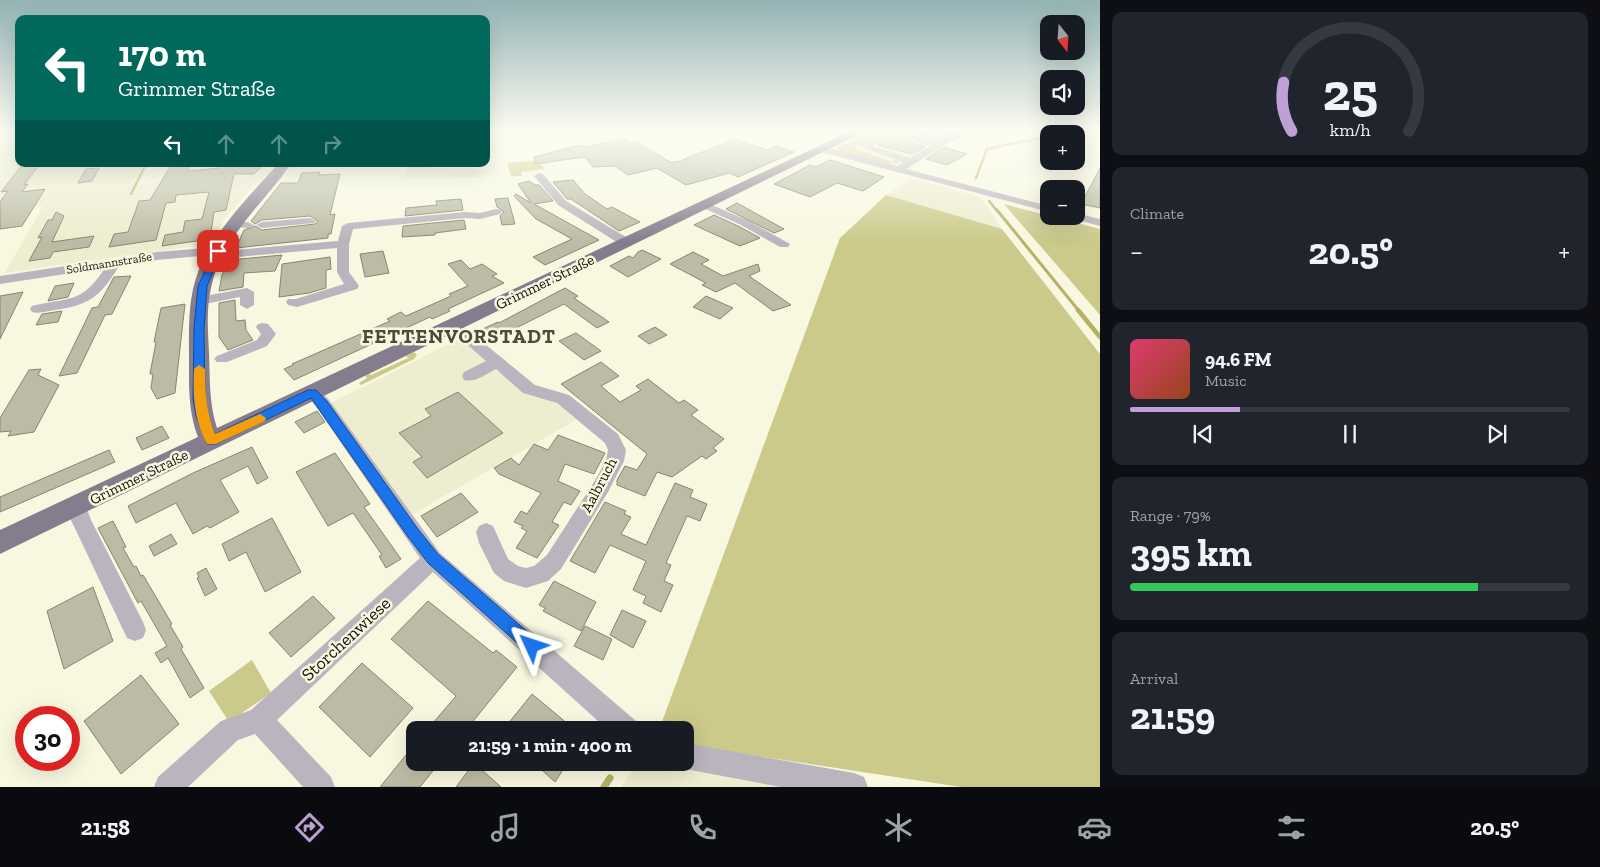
<!DOCTYPE html>
<meta charset="utf-8">
<style>
body{margin:0;font-family:"Zilla Slab",serif;background:#20242c;color:#f1f3f6;height:100vh;display:flex;flex-direction:column;font-size:19px;white-space:nowrap}
*{box-sizing:border-box;margin:0}
p{font-size:16px;color:#9ea1a6}
.icon{flex:none;width:28px;height:28px;fill:none;stroke:currentColor;stroke-width:2;stroke-linecap:round;stroke-linejoin:round}
.map{position:relative;flex:1;overflow:hidden}
.sheet{display:flex;flex-direction:column;gap:12px;padding:12px;background:#0d0f14;width:500px}
.sheet>*{flex:none}
.banner{position:absolute;left:15px;top:15px;width:475px;height:152px;border-radius:10px;box-shadow:0 5px 20px #0002;background:#00695c;color:#fff;overflow:hidden}
.needle{width:32px;rotate:163deg}
.tools{position:absolute;left:1040px;top:15px;display:grid;gap:10px}
.tools a{display:grid;place-items:center;width:45px;height:45px;border-radius:10px;background:#171b24;box-shadow:0 5px 20px #0002;font-size:25px}
.speed{position:absolute;left:15px;top:706px;display:flex;gap:10px;font-size:25px;font-weight:700;text-align:center}
.speed>*{display:grid;place-content:center;width:65px;height:65px;border-radius:50%;background:#171b24;box-shadow:0 5px 20px #0002;line-height:1}
.speed .limit{border:8px solid #d22;background:#fff;color:#111}
.pin{position:absolute;display:grid;place-items:center;width:42px;height:42px;color:#fff;margin:-21px;border-radius:10px;box-shadow:0 2px 8px #0006}
.me{position:absolute;width:55px;margin:-28px;rotate:312deg;stroke-linejoin:round;filter:drop-shadow(0 0 4px #0008)}
.turn{display:flex;align-items:center;gap:18px;height:105px;padding:0 20px;font-size:22px}
.turn .icon{width:65px;height:65px;stroke-width:2.5}
.turn b{display:block;font-size:35px;line-height:42px}
.lanes{display:flex;align-items:center;height:48px;padding:0 20px;background:#0003;justify-content:center;gap:25px;direction:ltr}
.lanes .off{opacity:.35}
.big{font-size:38px;font-weight:700;line-height:1.1}
.sheet .card{flex:1;display:flex;flex-direction:column;justify-content:center;gap:8px;min-width:0;padding:0 18px;border-radius:10px;background:#20242c}
.sheet .dial{align-items:center;gap:0}
.dial svg{height:130px;overflow:visible;fill:none;stroke:#363941;stroke-width:7;stroke-linecap:round;text-anchor:middle}
.dial text{fill:#f1f3f6;stroke:none}
.song{display:flex;align-items:center;gap:15px}
.cover{width:60px;height:60px;border-radius:8px;background:linear-gradient(135deg,hsl(340 70% 55%),hsl(20 70% 35%))}
.played{height:5px;border-radius:2px;background:linear-gradient(90deg,#bfa0d6 25%,#363941 25%)}
.keys{display:flex;justify-content:space-around;direction:ltr}
.heat{display:flex;justify-content:space-between;align-items:center;font-size:28px;direction:ltr}
.charge{height:8px;border-radius:4px;background:linear-gradient(90deg,#34c759 79%,#363941 0)}
.trip{position:absolute;left:406px;top:721px;width:288px;height:50px;border-radius:10px;background:#171b24;box-shadow:0 5px 20px #0002;font-weight:700;line-height:50px;text-align:center}
.tab-bar{display:flex;height:80px;justify-content:space-around;align-items:center;background:#090b0e;color:#9ea1a6}
.tab-bar .icon{width:35px;height:35px}
.tab-bar .on{color:#bfa0d6}
.tab-bar b{font-size:22px;color:#f1f3f6}
main{display:flex;flex:1;min-height:0}
.map>svg:first-child{display:block}
</style>
<main>
<div class="map">
<svg width="1100" height="787" viewBox="0 0 1100 787">
<rect width="100%" height="100%" fill="#f8f8e1"/>
<g fill="#ededcf">
<polygon points="0,131 19,131 19,164 143,164 132,185 261,177 227,216 209,244 5,273 43,206 0,211"/>
<polygon points="878,131 1012,131 977,150 952,142 911,166 912,170 839,149"/>
<polygon points="410,164 429,164 430,168 488,170 485,177 404,178"/>
<polygon points="913,179 981,197 1002,229 886,195"/>
<polygon points="457,340 464,343 526,394 536,397 553,400 576,420 408,517 327,405"/>
<polygon points="685,762 819,787 621,787 637,763"/>
</g>
<g fill="#cbca8a">
<polygon points="868,131 884,132 853,148 892,162 896,159 900,163 878,163 836,150 837,148"/>
<polygon points="537,160 545,169 521,172 522,176 511,176 507,163"/>
<polygon points="886,195 1002,229 1100,354 1100,787 961,787 685,745 685,730 659,730 840,238"/>
<polygon points="1004,204 1100,229 1100,315"/>
<polygon points="414,352 417,355 414,359 361,385 359,383 367,378 365,376 369,374 371,375 408,358 406,356"/>
<polygon points="252,660 271,693 229,722 209,691"/>
</g>
<g fill="none" stroke-linecap="round" stroke-linejoin="round">
<g stroke="#b5b265" stroke-width="2.5">
<polyline points="1058,134 1068,131"/>
<polyline points="976,178 987,149 1049,136"/>
<polyline points="131,194 146,164"/>
<polyline points="989,201 998,212"/>
</g>
<polyline stroke="#b5b265" stroke-width="3" points="997,210 1079,311"/>
<polyline stroke="#b5b265" stroke-width="4.5" points="1078,310 1100,337"/>
<polyline stroke="#b5b265" stroke-width="7" points="604,787 610,778"/>
</g>
<g fill="#bcbca6" stroke="#858571">
<polygon points="910,131 950,131 963,135 954,140 946,135 937,140"/>
<polygon points="894,137 925,147 912,154 878,145"/>
<polygon points="625,139 631,143 636,142 670,162 677,162 735,139 767,150 777,146 794,152 738,177 729,173 686,185 657,168 628,175 615,166 593,167 585,157 535,164 534,157 580,145 584,147"/>
<polygon points="944,147 967,154 947,165 926,159"/>
<polygon points="830,160 884,177 863,191 837,183 810,197 774,184 810,165 816,167"/>
<polygon points="23,164 40,164 24,185 28,184 22,192 45,189 22,226 0,229 0,202 8,191 1,192"/>
<polygon points="172,164 191,164 187,171 220,168 222,164 264,164 254,174 234,174 226,210 214,212 210,239 162,246 165,235 183,232 185,221 202,219 209,192 176,195 175,202 166,203 156,240 109,247 114,234 128,232 139,201 150,200"/>
<polygon points="99,168 92,181 78,183 86,169"/>
<polygon points="1100,168 1100,208 1081,204"/>
<polygon points="320,172 319,175 340,174 330,215 335,214 331,234 328,234 328,238 236,248 244,230 255,226 262,230 315,224 318,221 310,216 262,220 255,224 251,221 281,183 298,183 302,173"/>
<polygon points="573,180 585,194 607,209 612,207 640,222 619,231 571,199 567,199 553,182"/>
<polygon points="529,181 535,185 539,185 553,201 534,204 599,240 545,265 533,257 572,239 536,219 514,196 516,194 531,203 518,184"/>
<polygon points="508,198 515,224 502,225 500,216 504,212 497,207 495,199"/>
<polygon points="461,199 463,210 405,216 406,208 437,205 436,201"/>
<polygon points="737,203 784,229 774,233 726,209"/>
<polygon points="56,212 64,216 52,242 94,236 89,247 53,252 50,258 29,261 42,237 38,238 48,220 52,220"/>
<polygon points="714,215 740,227 760,238 740,246 694,225"/>
<polygon points="464,220 466,229 435,233 435,235 402,237 403,226"/>
<polygon points="642,250 661,259 628,277 610,266 629,256 633,258 638,252"/>
<polygon points="383,251 389,273 365,277 360,254"/>
<polygon points="693,252 709,260 701,264 723,276 758,264 760,271 749,276 791,305 773,311 735,283 716,292 702,285 706,283 670,264"/>
<polygon points="282,255 275,271 244,273 243,287 219,291 222,275 230,260"/>
<polygon points="330,257 331,269 326,270 326,288 309,293 279,297 282,264"/>
<polygon points="461,260 470,269 482,264 497,274 492,276 504,283 448,309 450,311 432,319 430,317 294,380 284,369 293,365 292,364 390,321 387,319 401,312 406,316 451,296 449,294 468,286 448,264"/>
<polygon points="131,276 112,314 105,315 77,373 59,376 92,308 98,307 114,277"/>
<polygon points="74,283 68,297 48,301 55,286"/>
<polygon points="565,288 578,296 574,298 609,322 597,328 564,304 488,342 476,332 498,322 499,323"/>
<polygon points="23,292 0,339 0,296"/>
<polygon points="706,296 733,308 720,319 693,307"/>
<polygon points="235,300 236,321 245,320 246,330 253,340 228,350 219,337 219,303"/>
<polygon points="185,304 175,393 157,399 151,388 153,374 150,374 156,342 154,342 161,308"/>
<polygon points="62,311 58,322 36,325 42,314"/>
<polygon points="655,327 667,335 649,344 638,336"/>
<polygon points="576,333 601,351 584,360 559,341"/>
<polygon points="601,362 619,376 601,386 620,402 641,390 636,386 648,379 679,403 684,400 698,410 691,415 724,439 713,448 717,451 706,459 702,456 672,477 657,472 645,496 617,485 617,480 625,466 637,470 647,454 561,384"/>
<polygon points="41,369 38,375 59,385 34,432 8,436 11,431 0,432 0,418 29,370"/>
<polygon points="458,392 503,433 427,478 413,462 422,457 399,433 431,416 425,409"/>
<polygon points="317,411 325,422 304,433 295,422"/>
<polygon points="162,426 169,438 142,450 136,438"/>
<polygon points="558,435 605,453 594,474 565,464 558,481 580,491 571,505 564,502 552,522 559,525 537,558 516,548 527,531 521,528 523,526 514,522 521,511 527,514 541,493 499,474 494,468 511,458 519,465 534,444 548,450"/>
<polygon points="252,447 268,478 257,484 248,466 220,480 239,512 210,528 207,526 193,534 176,503 136,523 128,506 193,473"/>
<polygon points="109,450 115,462 0,512 0,497"/>
<polygon points="335,453 370,504 364,507 401,559 386,568 379,556 382,555 353,513 328,526 296,472"/>
<polygon points="675,483 693,490 690,497 707,504 700,521 687,516 666,563 671,565 664,581 673,585 661,612 643,603 646,596 633,590 646,561 610,545 595,573 570,561 605,502 626,511 624,514 631,517 621,534 646,545"/>
<polygon points="461,493 478,512 437,537 421,516"/>
<polygon points="272,518 301,572 265,592 246,552 229,561 222,544"/>
<polygon points="113,521 126,547 123,548 134,567 136,566 141,576 143,575 172,624 170,625 183,647 181,649 204,688 190,698 168,658 161,663 155,653 167,646 141,601 138,603 98,528"/>
<polygon points="171,534 177,544 154,556 149,546"/>
<polygon points="206,568 217,589 205,596 197,578 199,577 197,573"/>
<polygon points="554,581 596,602 581,631 543,611 545,608 539,605"/>
<polygon points="93,587 113,641 64,669 47,611"/>
<polygon points="313,596 335,618 291,657 269,633"/>
<polygon points="428,601 493,653 496,650 517,667 466,730 427,730 456,696 391,639"/>
<polygon points="622,610 646,621 633,648 610,635"/>
<polygon points="585,626 612,639 603,660 574,646"/>
<polygon points="362,663 413,708 370,757 319,707"/>
<polygon points="141,675 179,724 121,774 84,721"/>
<polygon points="532,694 556,714 575,730 503,730"/>
<polygon points="415,744 415,762 440,762 420,787 380,787"/>
<polygon points="533,762 568,762 555,782"/>
<polygon points="474,763 501,787 456,787"/>
</g>
<g fill="none" stroke-linecap="round" stroke-linejoin="round">
<g fill="#b9b4bd" fill-rule="evenodd">
<path d="M886 131H902L937 142 947 137 952 140 906 169 1049 206V212L821 152 819 150 824 147 898 166 903 162 859 146ZM894 135 930 146 910 158 872 146Z"/>
<polygon points="539,173 543,174 566,201 631,240 633,243 631,246 623,246 558,205 534,176"/>
<polygon points="705,202 749,221 790,244 788,247 780,247 741,225 701,207 700,205"/>
<path d="M496 209 500 210 502 212 500 214 480 219 465 218 353 229 349 244V272L359 286 357 289 297 307 288 305 286 302 288 299H296L344 284 337 272V248L216 259 210 255 157 260 119 266C101 296 90 305 55 310 48 311 40 314 32 312L30 309 32 306C69 297 82 304 105 268L0 284V276L157 252 218 247 224 251 338 241 342 226 348 223 465 212 480 213Z"/>
<polygon points="1076,213 1100,219 1100,226 1071,218 1070,216 1076,216"/>
<polygon points="310,218 316,221 314,223 262,228 256,225 262,222"/>
<polygon points="235,222 248,222 254,225 248,228 231,227 229,225 231,223"/>
<polygon points="247,288 254,292 254,305 247,309 240,305 240,297 200,305 193,301 200,297"/>
<path d="M454 322 459 323 535 385 569 395 618 434 626 450 624 461 608 492 561 569 548 581 526 588 504 581 494 573 479 543 476 532 479 526 486 523 493 526 508 559 518 566 526 568 534 566 547 555 594 482 606 461 608 450 605 443 557 403 523 393 496 369C486 374 475 383 464 380L462 376 464 372 486 361 449 329 447 326 449 323Z"/>
<polygon points="263,323 268,324 276,334 267,346 227,362 217,362 214,359 217,356 257,340 261,334 256,327 258,324"/>
<polygon points="312,386 318,388 329,400 440,553 636,721 640,730 608,730 433,572 277,720 331,777 335,787 303,787 255,734 238,740 188,787 154,787 158,777 221,721 251,710 420,558 317,408 304,392 306,388"/>
<polygon points="77,499 84,501 91,520 143,622 146,630 143,638 135,641 127,638 71,520 67,507 70,501"/>
<polygon points="685,743 854,773 864,777 868,787 781,787 685,769 676,765 674,762 685,762"/>
</g>
<path fill="#857d8d" fill-rule="evenodd" d="M851 131H866L0 554V530L198 437C188 411 189 386 189 358 189 335 188 312 193 289 204 240 246 200 278 164H291C263 204 221 238 211 288 206 309 208 331 209 353 210 379 209 404 217 428Z"/>
</g>
<linearGradient id="sky" x2="0" y2="1"><stop stop-color="#93b3b4"/><stop offset="0.54" stop-color="#fcfcf2"/><stop offset="1" stop-color="#fcfcf2" stop-opacity="0"/></linearGradient>
<rect width="1100" height="242" fill="url(#sky)"/>
<polygon fill="#1a73e8" stroke="#114b97" points="218,248 222,251 207,286 204,328 205,399 207,416 215,434 308,390 316,390 327,401 418,529 438,554 537,640 540,646 537,651 532,654 526,651 428,563 408,537 311,398 216,444 207,444 196,416 193,399 194,328 198,286 214,251"/>
<path fill="#f59e0b" d="M199 365 205 369C205 393 206 412 215 434L260 414 266 418 265 421 216 444H207C194 420 193 396 194 369Z"/>
<g text-anchor="middle" stroke-width="5" stroke-linejoin="round" paint-order="stroke">
<g font-size="12" fill="#13130b" stroke="#f8f8e1">
<text transform="translate(109 263) rotate(-9)" y="4">Soldmannstraße</text>
</g>
<g font-size="15" fill="#13130b" stroke="#f8f8e1">
<text transform="translate(545 282) rotate(-26)" y="5">Grimmer Straße</text>
<text transform="translate(139 477) rotate(-26)" y="5">Grimmer Straße</text>
<text transform="translate(599 485) rotate(-62)" y="5">Aalbruch</text>
</g>
<g font-size="18" fill="#13130b" stroke="#f8f8e1">
<text transform="translate(346 639) rotate(-43)" y="6">Storchenwiese</text>
</g>
<g font-size="20" font-weight="bold" letter-spacing="1" fill="#4c4c3a" stroke="#f8f8e1">
<text x="459" y="343">FETTENVORSTADT</text>
</g>
</g>
</svg>
<div class="tools">
<a><svg class="needle" viewBox="-14 -14 28 28"><path d="M0-13l5 13h-10z" fill="#e53935"/><path d="M0 13l5-13h-10z" fill="#9ea1a6"/></svg></a>
<a><svg class="icon" aria-label="sound" viewBox="0 0 24 24"><path d="M4 9h4l5-4v14l-5-4H4zM17 9q2 3 0 6"/></svg></a>
<a>+</a>
<a>−</a>
</div>
<div class="speed"><div class="limit">30</div></div>
<div class="pin" style="left:218px;top:251px;background:#d93025"><svg class="icon" aria-label="arrive" viewBox="0 0 24 24"><path d="M6 21V4h12l-3 4 3 4H6"/></svg></div>
<svg class="me" style="left:532px;top:646px" viewBox="-20 -20 40 40"><path d="M0-17L14 15 0 8-14 15z" fill="#1a73e8" stroke="#fff" stroke-width="4"/></svg>
<div class="trip">21:59 · 1 min · 400 m</div>
<div class="banner">
<div class="turn"><svg class="icon" aria-label="left" viewBox="0 0 24 24"><path d="M17 20v-9H6M10 6l-5 5 5 5"/></svg><div><b>170 m</b>Grimmer Straße</div></div>
<div class="lanes"><svg class="icon" aria-label="left" viewBox="0 0 24 24"><path d="M17 20v-9H6M10 6l-5 5 5 5"/></svg><svg class="icon off" aria-label="ahead" viewBox="0 0 24 24"><path d="M12 20V5M6 11l6-6 6 6"/></svg><svg class="icon off" aria-label="ahead" viewBox="0 0 24 24"><path d="M12 20V5M6 11l6-6 6 6"/></svg><svg class="icon off" aria-label="right" viewBox="0 0 24 24"><path d="M7 20v-9h11M14 6l5 5-5 5"/></svg></div>
</div>
</div>
<section class="sheet">
<div class="card dial"><svg viewBox="0 0 100 80">
<path d="M14 69A42 42 0 1 1 86 69"/>
<path d="M14 69A42 42 0 0 1 9 39" stroke="#bfa0d6"/>
<text x="50" y="56" font-size="32" font-weight="700">25</text>
<text x="50" y="72" font-size="11">km/h</text>
</svg></div>
<div class="card"><p>Climate</p>
<div class="heat"><a>−</a><b class="big">20.5°</b><a>+</a></div>
</div>
<div class="card">
<div class="song"><i class="cover"></i><div><b>94.6 FM</b><p>Music</p></div></div>
<div class="played"></div>
<div class="keys"><svg class="icon" aria-label="previous" viewBox="0 0 24 24"><path d="M18 5L8 12l10 7zM5 5v14"/></svg><svg class="icon" aria-label="pause" viewBox="0 0 24 24"><path d="M8 5v14M16 5v14"/></svg><svg class="icon" aria-label="next" viewBox="0 0 24 24"><path d="M6 5l10 7-10 7zM19 5v14"/></svg></div>
</div>
<div class="card"><p>Range · 79%</p><b class="big">395 km</b><div class="charge"></div></div>
<div class="card"><p>Arrival</p><b class="big">21:59</b></div>
</section>
</main>
<nav class="tab-bar">
<b>21:58</b>
<svg class="icon on" aria-label="directions" viewBox="0 0 24 24"><path d="M12 3l9 9-9 9-9-9zM9 14v-3h6M13 9l2 2-2 2"/></svg>
<svg class="icon" aria-label="music" viewBox="0 0 24 24"><path d="M9 18V5l10-2v13"/><circle cx="6" cy="18" r="3"/><circle cx="16" cy="16" r="3"/></svg>
<svg class="icon" aria-label="phone" viewBox="0 0 24 24"><path d="M5 4h4l2 5-3 2q2 4 5 5l2-3 5 2v4C11 20 4 13 5 4z"/></svg>
<svg class="icon" aria-label="climate" viewBox="0 0 24 24"><path d="M12 3v18M4 7l16 10M4 17L20 7"/></svg>
<svg class="icon" aria-label="car" viewBox="0 0 24 24"><path d="M5 17H2v-5l4-1 3-4h7l3 4 3 1v5h-3M9 17h6M6 11h13"/><circle cx="7" cy="17" r="2"/><circle cx="17" cy="17" r="2"/></svg>
<svg class="icon" aria-label="filters" viewBox="0 0 24 24"><path d="M4 7h16M4 17h16"/><circle cx="9" cy="7" r="2"/><circle cx="15" cy="17" r="2"/></svg>
<b>20.5°</b>
</nav>
